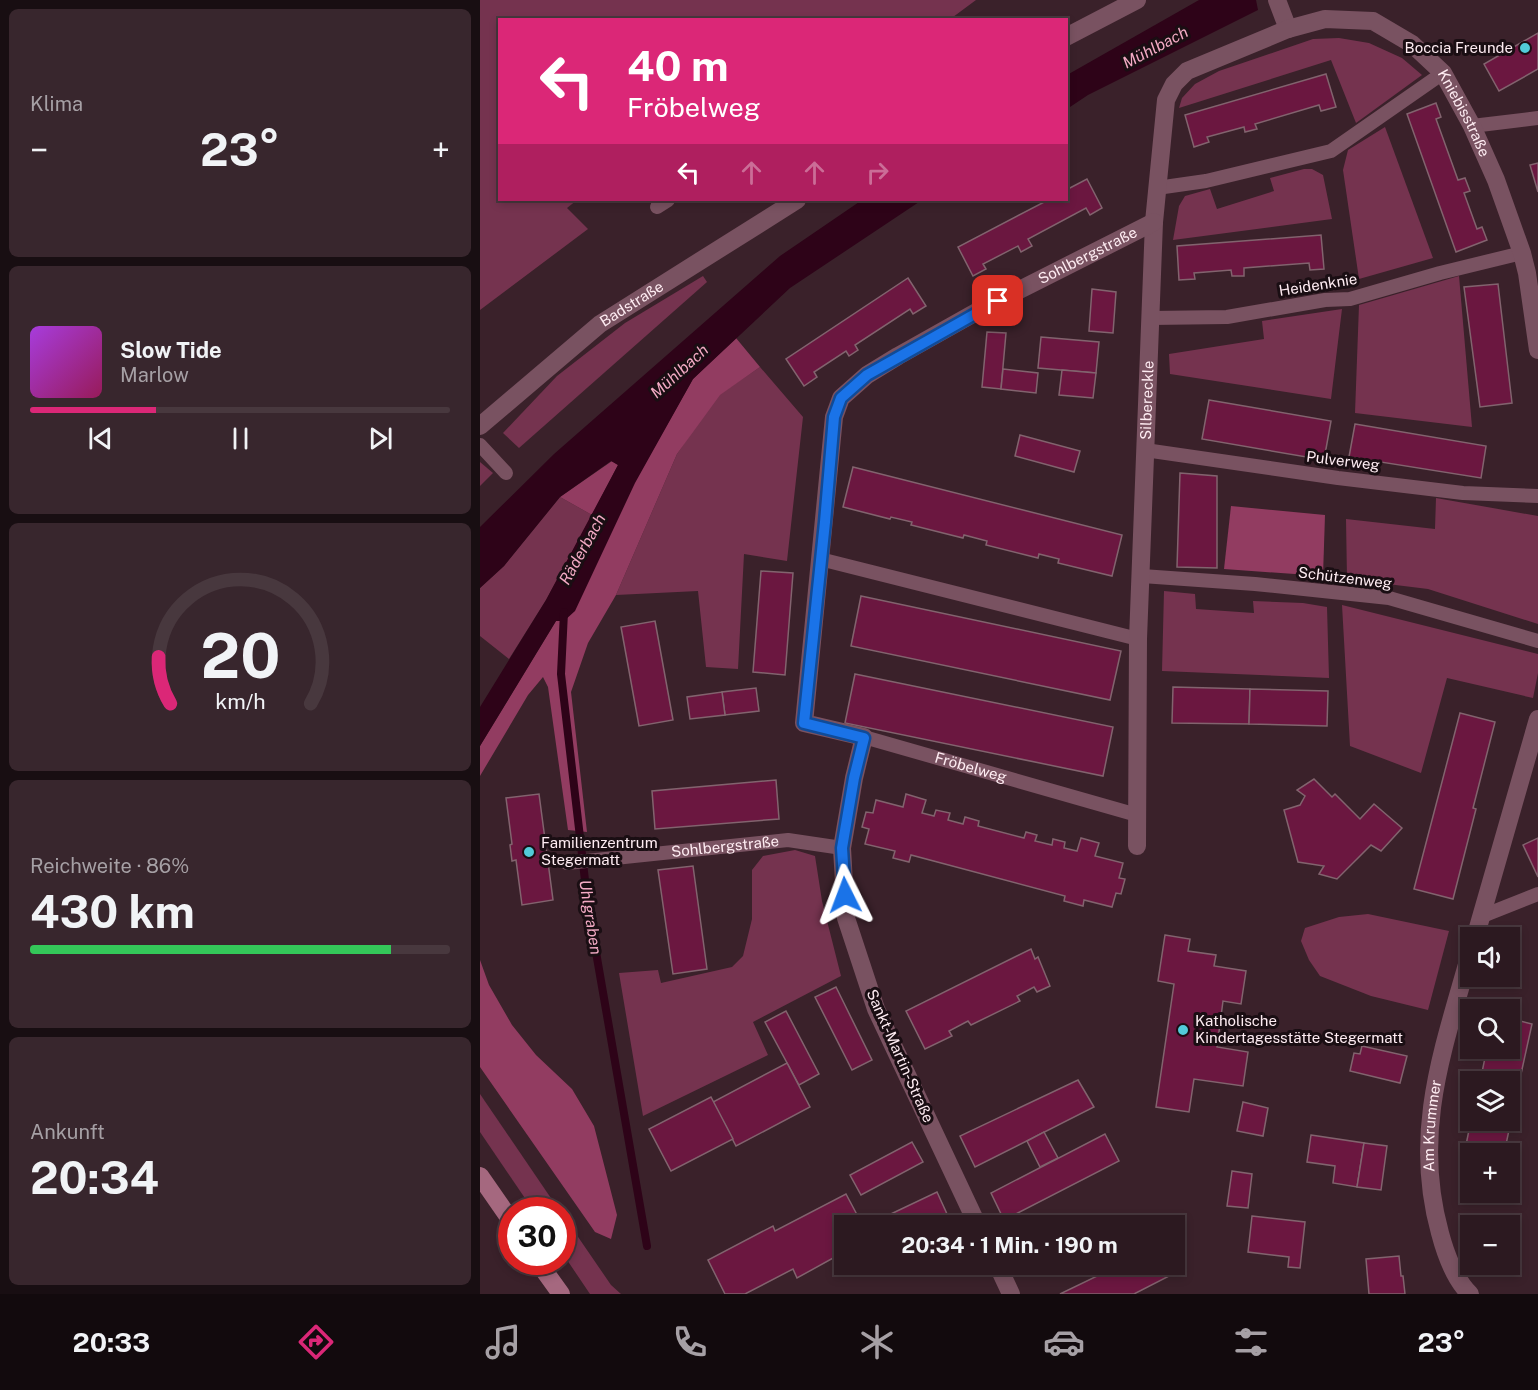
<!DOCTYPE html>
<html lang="de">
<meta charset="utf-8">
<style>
body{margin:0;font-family:"Public Sans",sans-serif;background:#38262d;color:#f1f3f6;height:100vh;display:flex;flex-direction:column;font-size:22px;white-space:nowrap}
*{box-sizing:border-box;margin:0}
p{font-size:20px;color:#a6a0a5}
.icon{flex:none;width:33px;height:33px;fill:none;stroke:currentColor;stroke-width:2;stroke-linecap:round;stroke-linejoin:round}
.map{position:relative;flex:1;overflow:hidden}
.panel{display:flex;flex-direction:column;gap:9px;padding:9px;background:#180e12;width:480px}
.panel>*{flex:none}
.guide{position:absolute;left:18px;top:18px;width:570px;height:183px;border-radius:0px;box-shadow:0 3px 9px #0003,0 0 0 2px #48383e;background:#db2777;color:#fff;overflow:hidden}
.tools{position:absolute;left:980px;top:927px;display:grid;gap:12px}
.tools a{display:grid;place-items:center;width:60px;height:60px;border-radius:0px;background:#2c1920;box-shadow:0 3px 9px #0003,0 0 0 2px #48383e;font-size:30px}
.speed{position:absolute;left:18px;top:1197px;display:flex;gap:12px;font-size:30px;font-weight:700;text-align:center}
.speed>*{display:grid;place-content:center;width:78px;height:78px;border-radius:50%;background:#2c1920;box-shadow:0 3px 9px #0003,0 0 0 2px #48383e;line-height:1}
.speed .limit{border:9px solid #d22;background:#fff;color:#111}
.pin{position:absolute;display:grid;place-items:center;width:51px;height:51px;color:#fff;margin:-26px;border-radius:12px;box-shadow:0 3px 9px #0006}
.me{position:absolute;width:66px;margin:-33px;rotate:357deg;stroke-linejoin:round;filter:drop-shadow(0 0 4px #0008)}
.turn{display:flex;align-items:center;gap:21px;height:126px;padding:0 30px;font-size:27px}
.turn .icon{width:78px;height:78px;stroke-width:2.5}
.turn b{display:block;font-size:42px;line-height:51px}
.lanes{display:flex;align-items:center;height:57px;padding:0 30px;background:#0003;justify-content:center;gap:30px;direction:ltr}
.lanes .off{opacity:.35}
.big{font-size:45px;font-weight:700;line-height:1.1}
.panel .widget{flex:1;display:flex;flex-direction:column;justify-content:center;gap:9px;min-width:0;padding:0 21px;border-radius:9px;background:#38262d}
.panel .dial{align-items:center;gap:0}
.dial svg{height:156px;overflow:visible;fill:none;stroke:#48383e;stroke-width:7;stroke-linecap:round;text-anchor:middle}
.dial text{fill:#f1f3f6;stroke:none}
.song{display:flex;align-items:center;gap:18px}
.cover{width:72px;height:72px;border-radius:9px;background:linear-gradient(135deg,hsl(280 70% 55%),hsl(330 70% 35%))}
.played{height:6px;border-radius:3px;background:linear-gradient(90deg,#db2777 30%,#48383e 30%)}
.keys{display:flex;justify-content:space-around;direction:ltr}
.heat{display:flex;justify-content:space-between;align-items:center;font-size:33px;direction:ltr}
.charge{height:9px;border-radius:4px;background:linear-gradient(90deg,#34c759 86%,#48383e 0)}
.trip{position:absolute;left:354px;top:1215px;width:351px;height:60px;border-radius:0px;background:#2c1920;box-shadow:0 3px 9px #0003,0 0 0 2px #48383e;font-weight:700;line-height:60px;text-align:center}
.dock{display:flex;height:96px;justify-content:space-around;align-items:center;background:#120a0d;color:#a6a0a5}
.dock .icon{width:42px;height:42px}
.dock .on{color:#db2777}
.dock b{font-size:27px;color:#f1f3f6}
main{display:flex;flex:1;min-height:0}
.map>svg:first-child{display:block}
</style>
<main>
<section class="panel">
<div class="widget"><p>Klima</p>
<div class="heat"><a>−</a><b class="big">23°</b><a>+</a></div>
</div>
<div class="widget">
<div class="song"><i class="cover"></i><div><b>Slow Tide</b><p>Marlow</p></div></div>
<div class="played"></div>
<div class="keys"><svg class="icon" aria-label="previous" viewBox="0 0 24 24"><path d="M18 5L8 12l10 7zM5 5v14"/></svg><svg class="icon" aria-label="pause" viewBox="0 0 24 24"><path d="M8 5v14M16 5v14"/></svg><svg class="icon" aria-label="next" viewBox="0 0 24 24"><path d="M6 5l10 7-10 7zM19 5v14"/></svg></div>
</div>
<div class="widget dial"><svg viewBox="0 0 100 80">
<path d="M14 69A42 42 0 1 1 86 69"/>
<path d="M14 69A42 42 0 0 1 8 45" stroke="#db2777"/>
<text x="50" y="56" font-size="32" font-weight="700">20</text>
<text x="50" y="72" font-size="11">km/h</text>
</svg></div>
<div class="widget"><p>Reichweite · 86%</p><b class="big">430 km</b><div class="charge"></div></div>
<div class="widget"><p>Ankunft</p><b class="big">20:34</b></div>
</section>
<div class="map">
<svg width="1058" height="1294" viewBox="0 0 1058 1294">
<rect width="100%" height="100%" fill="#3a212a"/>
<g fill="#75334f">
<polygon points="0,0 496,0 469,20 20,20 20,200 97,200 87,208 108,229 0,310"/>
<polygon points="859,38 889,43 922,58 942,75 876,123 851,60 699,108 702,98 715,84 739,71 833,39"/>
<polygon points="905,127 953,258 879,279 863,170 868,150"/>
<polygon points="824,169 832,169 843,175 852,219 693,240 699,206 705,196 730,189 737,209 794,191 790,178"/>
<polygon points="223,276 227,282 39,448 23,433 77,376 145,323"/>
<polygon points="979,276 992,427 875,413 879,305"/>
<polygon points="862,309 851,399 690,374 689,354 784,339 782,321"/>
<polygon points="280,367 323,417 307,561 264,554 258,669 226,667 218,591 136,595 197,454 236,397"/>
<polygon points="0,462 13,473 0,486"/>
<polygon points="80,497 112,515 66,600 29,659 0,636 0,588 24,566"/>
<polygon points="956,498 1058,516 1058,624 948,589 867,579 866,519 955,529"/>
<polygon points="684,591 715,594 716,609 774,613 773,601 823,603 847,607 849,678 682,671"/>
<polygon points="862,605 1058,654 1058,673 1053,698 967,678 941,773 870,746"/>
<polygon points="315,850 335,856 342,901 361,976 273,1022 288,1055 163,1116 139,973 178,970 181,983 252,967 263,956 272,919 272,870 283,856"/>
<polygon points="888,914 969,931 948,1010 891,996 840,976 829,960 821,941 825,928 859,917"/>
<polygon points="0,1094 79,1210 53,1210 0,1132"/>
<polygon points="83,1215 131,1285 141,1294 110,1294 83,1254"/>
</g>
<g fill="#923c61">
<polygon points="256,338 280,367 240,395 197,454 136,595 108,643 91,692 107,832 88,830 68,687 63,677 48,695 0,776 0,746 76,621 213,379"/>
<polygon points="132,461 138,465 112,515 80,497"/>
<polygon points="751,506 845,515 843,576 744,569"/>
<polygon points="0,960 9,985 32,1025 56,1055 92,1089 114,1126 137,1215 131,1239 115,1232 0,1067"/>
</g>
<g fill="#2e0318">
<polygon points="719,0 776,0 778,10 608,95 587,109 587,75"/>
<polygon points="382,200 442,200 310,288 213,379 155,483 95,611 84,621 76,621 0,746 0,707 66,600 138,465 131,461 80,497 24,566 0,588 0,527 74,454 300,256"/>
</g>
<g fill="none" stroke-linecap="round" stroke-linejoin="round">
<polyline stroke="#2e0318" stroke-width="8" points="84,612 81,674 108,906 167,1246"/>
</g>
<g fill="#6b1740" stroke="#82636e" stroke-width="1.5">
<polygon points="1058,33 1058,69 1019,91 1004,64"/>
<polygon points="846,74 856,107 841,111 839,105 775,124 777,129 765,132 764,127 727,137 729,142 714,147 705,115"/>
<polygon points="956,103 961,117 956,119 978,180 985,178 990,191 984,193 997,229 1002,227 1007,240 976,252 927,114"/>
<polygon points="1058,163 1058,192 1050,165"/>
<polygon points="607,179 622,208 610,215 606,208 548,239 552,246 541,252 538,246 503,264 506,269 493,276 478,247 568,200 586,200 586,190"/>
<polygon points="841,235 844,269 830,270 829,263 764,268 764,276 752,276 751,270 714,273 715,279 699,280 697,246"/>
<polygon points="428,278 446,306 433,314 430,309 375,345 378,350 369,356 366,351 334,372 337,377 324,386 306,359"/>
<polygon points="1018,284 1032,403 1000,407 984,287"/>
<polygon points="612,289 636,292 633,333 609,331"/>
<polygon points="507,332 526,333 521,389 502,387"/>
<polygon points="561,337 619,342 616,373 558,368"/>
<polygon points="523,369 558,373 556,393 521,389"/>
<polygon points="582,370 616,373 613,398 579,395"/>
<polygon points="729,400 851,421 844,460 722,439"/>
<polygon points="875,424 1006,446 1001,478 869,457"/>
<polygon points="540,435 600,451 594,472 535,456"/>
<polygon points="373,467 642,535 632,576 578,563 579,559 559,554 558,558 506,545 507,541 484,535 483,538 431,525 432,522 411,517 410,519 363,507"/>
<polygon points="700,473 737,476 737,568 697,567"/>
<polygon points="281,571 313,573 305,675 273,672"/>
<polygon points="381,596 641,651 630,700 371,646"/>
<polygon points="175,621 193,720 159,726 141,627"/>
<polygon points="375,674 633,727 623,776 365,723"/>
<polygon points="693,687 770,689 769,724 692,723"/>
<polygon points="276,688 279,711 245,715 242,692"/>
<polygon points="770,689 848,691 847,726 769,724"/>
<polygon points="242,692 245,715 210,719 207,697"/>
<polygon points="980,713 1015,722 993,808 996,809 973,899 934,889"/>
<polygon points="834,779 852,797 855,794 880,819 894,804 922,828 901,851 891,845 857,879 839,874 844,866 818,862 804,810 820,805 825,796 817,790"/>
<polygon points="296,780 299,819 175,829 172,791"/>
<polygon points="59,794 73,900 42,905 36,860 32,861 30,845 32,844 26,798"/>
<polygon points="426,794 446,800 442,813 454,816 456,810 470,813 468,820 483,824 485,817 499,821 498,826 544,838 546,832 557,835 555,841 572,845 573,839 585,842 584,848 597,851 601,838 619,843 615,856 643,863 639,878 645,879 641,894 636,893 632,907 604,900 603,906 584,901 585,896 431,855 429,862 413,858 415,851 385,844 389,829 382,827 386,812 393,813 396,800 423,807"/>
<polygon points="1058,838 1058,877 1043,845"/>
<polygon points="213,866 227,969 193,974 178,870"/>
<polygon points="685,935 710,939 708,951 736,955 734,966 766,971 761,1004 743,1001 737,1047 768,1052 763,1086 714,1079 709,1112 676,1107 694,984 678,981"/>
<polygon points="551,949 555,959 558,957 570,986 557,992 554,987 537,996 540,1001 491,1025 488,1021 469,1031 472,1036 445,1049 426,1011"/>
<polygon points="356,987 392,1060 372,1070 335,997"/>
<polygon points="306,1011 339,1074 319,1085 285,1022"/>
<polygon points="1029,1018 1052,1024 1037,1092 1029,1090 1029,1082 1000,1082 1007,1048 1029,1048"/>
<polygon points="882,1046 927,1056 920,1083 870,1071 874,1053 880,1054"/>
<polygon points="307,1063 330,1107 256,1146 233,1102"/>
<polygon points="598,1080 614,1107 495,1167 480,1136"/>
<polygon points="1029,1090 1037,1092 1024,1154 1002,1154 985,1150 991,1120 1029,1120"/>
<polygon points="231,1097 253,1139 191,1171 169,1129"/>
<polygon points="763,1102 788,1108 783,1136 757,1131"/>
<polygon points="564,1132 578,1158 560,1167 547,1141"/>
<polygon points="625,1134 639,1161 524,1220 511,1193"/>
<polygon points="831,1135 884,1143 877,1187 853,1183 855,1166 827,1162"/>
<polygon points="432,1142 443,1162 381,1195 370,1175"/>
<polygon points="884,1143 907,1146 901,1190 877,1187"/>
<polygon points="752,1171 772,1174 768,1208 747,1206"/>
<polygon points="457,1192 467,1214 442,1226 395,1226 394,1222"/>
<polygon points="366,1194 383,1226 364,1226 364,1252 317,1278 313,1269 265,1294 245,1294 228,1260 293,1226 295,1231"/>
<polygon points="772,1216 825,1222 820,1268 808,1267 809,1257 768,1252"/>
<polygon points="919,1256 921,1276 923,1276 925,1294 889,1294 886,1259"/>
<polygon points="642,1264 693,1264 697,1272 654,1294 580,1294"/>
</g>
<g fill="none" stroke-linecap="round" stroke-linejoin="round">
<g stroke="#795261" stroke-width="14">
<polyline points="992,126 1058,118"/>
<polyline points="677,188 726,181 851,151 963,73"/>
<polyline points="177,207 188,200"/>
<polyline points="671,318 747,317 845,300 870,299 960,273 1042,253"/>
<polyline points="0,445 26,473"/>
<polyline points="665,450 858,478 983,493 1058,496"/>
<polyline points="340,559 658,639"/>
<polyline points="662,576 775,584 909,598 1058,641"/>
<path id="s1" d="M384 737 657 815"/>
<path id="s2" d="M87 863 308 840 362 848"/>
<polyline points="1000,917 1058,894"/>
</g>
<g stroke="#795261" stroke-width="18">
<polyline points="797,0 808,29"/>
<polyline points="586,37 657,0"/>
<path id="s3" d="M0 426 120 324 317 200"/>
<path id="s4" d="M657 846 658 639 674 222 686 100 694 84 707 71 808 29 845 19 893 21 932 44 963 73 992 126 1016 180 1042 253 1047 273 1058 350"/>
<polyline points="995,938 1058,719"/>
<path id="s5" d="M498 1226 396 1009 366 918 362 848 374 778 384 737 324 723 354 417 361 398 387 375 418 356 498 311 674 222"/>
<polyline points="517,1264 531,1294"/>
<path id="s6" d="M990 1294C975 1280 965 1252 960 1233 932 1132 963 1050 990 954"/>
</g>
<g stroke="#a5687f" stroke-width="18">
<polyline points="0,1176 32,1222"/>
<polyline points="58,1262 81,1294"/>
</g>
</g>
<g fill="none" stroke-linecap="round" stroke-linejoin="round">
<defs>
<polyline id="route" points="365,895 362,848 374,778 384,738 324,723 345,522 354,417 361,398 387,375 518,301"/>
</defs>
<use href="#route" stroke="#114b97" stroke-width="15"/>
<use href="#route" stroke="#1a73e8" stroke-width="10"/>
</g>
<g fill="#52cbd9" stroke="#1a0e13" stroke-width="2">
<circle cx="1045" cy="48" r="6"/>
<circle cx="49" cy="852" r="6"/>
<circle cx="703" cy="1030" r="6"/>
</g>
<g text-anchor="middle" stroke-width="6" stroke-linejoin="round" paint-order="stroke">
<g font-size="15" fill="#feecf2" stroke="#1a0e13" text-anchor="start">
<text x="1033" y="53" text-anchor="end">Boccia Freunde</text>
<text x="61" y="848">Familienzentrum<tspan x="61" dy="17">Stegermatt</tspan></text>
<text x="715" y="1026">Katholische<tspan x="715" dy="17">Kindertagesstätte Stegermatt</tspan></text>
</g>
<g font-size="15" fill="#feecf2" stroke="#1a0e13">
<text dy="5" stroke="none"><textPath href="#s4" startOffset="1112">Kniebisstraße</textPath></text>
<text dy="5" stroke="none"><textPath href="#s5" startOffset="1194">Sohlbergstraße</textPath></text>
<text transform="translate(838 285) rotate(-9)" y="5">Heidenknie</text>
<text dy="5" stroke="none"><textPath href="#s3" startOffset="195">Badstraße</textPath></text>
<text dy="5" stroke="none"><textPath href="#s4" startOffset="446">Silbereckle</textPath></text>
<text transform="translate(863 461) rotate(7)" y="5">Pulverweg</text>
<text transform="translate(865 578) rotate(7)" y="5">Schützenweg</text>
<text dy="5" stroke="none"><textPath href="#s1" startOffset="111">Fröbelweg</textPath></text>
<text dy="5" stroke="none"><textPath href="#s2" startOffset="159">Sohlbergstraße</textPath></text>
<text transform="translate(420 1056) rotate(66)" y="5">Sankt-Martin-Straße</text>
<text dy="5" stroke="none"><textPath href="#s6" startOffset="177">Am Krummer</textPath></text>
</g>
<g font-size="16" font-style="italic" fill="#f3aac4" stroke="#1a0e13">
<text transform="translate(675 47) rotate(-28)" y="6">Mühlbach</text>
<text transform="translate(199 371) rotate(-42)" y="6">Mühlbach</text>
<text transform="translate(102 549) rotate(-61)" y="6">Räderbach</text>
<text transform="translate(111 917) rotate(81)" y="6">Uhlgraben</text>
</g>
</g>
</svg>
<div class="tools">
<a><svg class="icon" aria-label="sound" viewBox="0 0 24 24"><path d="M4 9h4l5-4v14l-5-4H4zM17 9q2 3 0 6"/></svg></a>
<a><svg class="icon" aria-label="search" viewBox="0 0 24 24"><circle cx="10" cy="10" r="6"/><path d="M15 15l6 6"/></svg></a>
<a><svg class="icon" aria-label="layers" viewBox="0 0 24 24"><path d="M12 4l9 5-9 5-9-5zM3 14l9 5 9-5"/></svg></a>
<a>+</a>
<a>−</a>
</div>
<div class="speed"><div class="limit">30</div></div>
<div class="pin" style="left:518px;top:301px;background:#d93025"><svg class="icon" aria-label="arrive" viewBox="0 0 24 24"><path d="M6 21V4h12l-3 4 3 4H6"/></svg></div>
<svg class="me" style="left:365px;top:895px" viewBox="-20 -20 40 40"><path d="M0-17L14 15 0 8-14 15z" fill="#1a73e8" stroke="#fff" stroke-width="4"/></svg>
<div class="trip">20:34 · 1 Min. · 190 m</div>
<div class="guide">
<div class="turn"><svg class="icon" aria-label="left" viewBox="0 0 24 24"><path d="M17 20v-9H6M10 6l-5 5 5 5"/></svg><div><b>40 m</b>Fröbelweg</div></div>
<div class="lanes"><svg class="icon" aria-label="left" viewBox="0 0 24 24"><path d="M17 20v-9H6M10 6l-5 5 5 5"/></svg><svg class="icon off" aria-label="ahead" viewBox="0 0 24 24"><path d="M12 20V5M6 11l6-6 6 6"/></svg><svg class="icon off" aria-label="ahead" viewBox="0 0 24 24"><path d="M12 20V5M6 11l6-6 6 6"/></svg><svg class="icon off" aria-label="right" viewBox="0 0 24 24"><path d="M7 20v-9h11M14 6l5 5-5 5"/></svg></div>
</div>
</div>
</main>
<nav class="dock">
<b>20:33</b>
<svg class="icon on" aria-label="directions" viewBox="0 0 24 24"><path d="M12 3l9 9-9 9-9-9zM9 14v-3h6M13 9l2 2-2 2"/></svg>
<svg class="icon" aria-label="music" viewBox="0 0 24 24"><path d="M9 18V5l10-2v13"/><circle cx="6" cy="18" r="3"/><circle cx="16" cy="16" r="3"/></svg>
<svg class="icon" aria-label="phone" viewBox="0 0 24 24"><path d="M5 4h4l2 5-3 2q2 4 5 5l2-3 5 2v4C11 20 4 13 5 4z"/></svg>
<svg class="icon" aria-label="climate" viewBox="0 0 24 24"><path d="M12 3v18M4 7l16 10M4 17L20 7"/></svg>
<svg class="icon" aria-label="car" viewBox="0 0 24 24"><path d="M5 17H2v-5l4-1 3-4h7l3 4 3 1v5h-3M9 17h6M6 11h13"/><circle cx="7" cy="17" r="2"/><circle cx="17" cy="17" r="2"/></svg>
<svg class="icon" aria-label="filters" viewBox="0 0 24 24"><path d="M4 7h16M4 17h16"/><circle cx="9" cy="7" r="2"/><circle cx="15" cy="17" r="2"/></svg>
<b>23°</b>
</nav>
